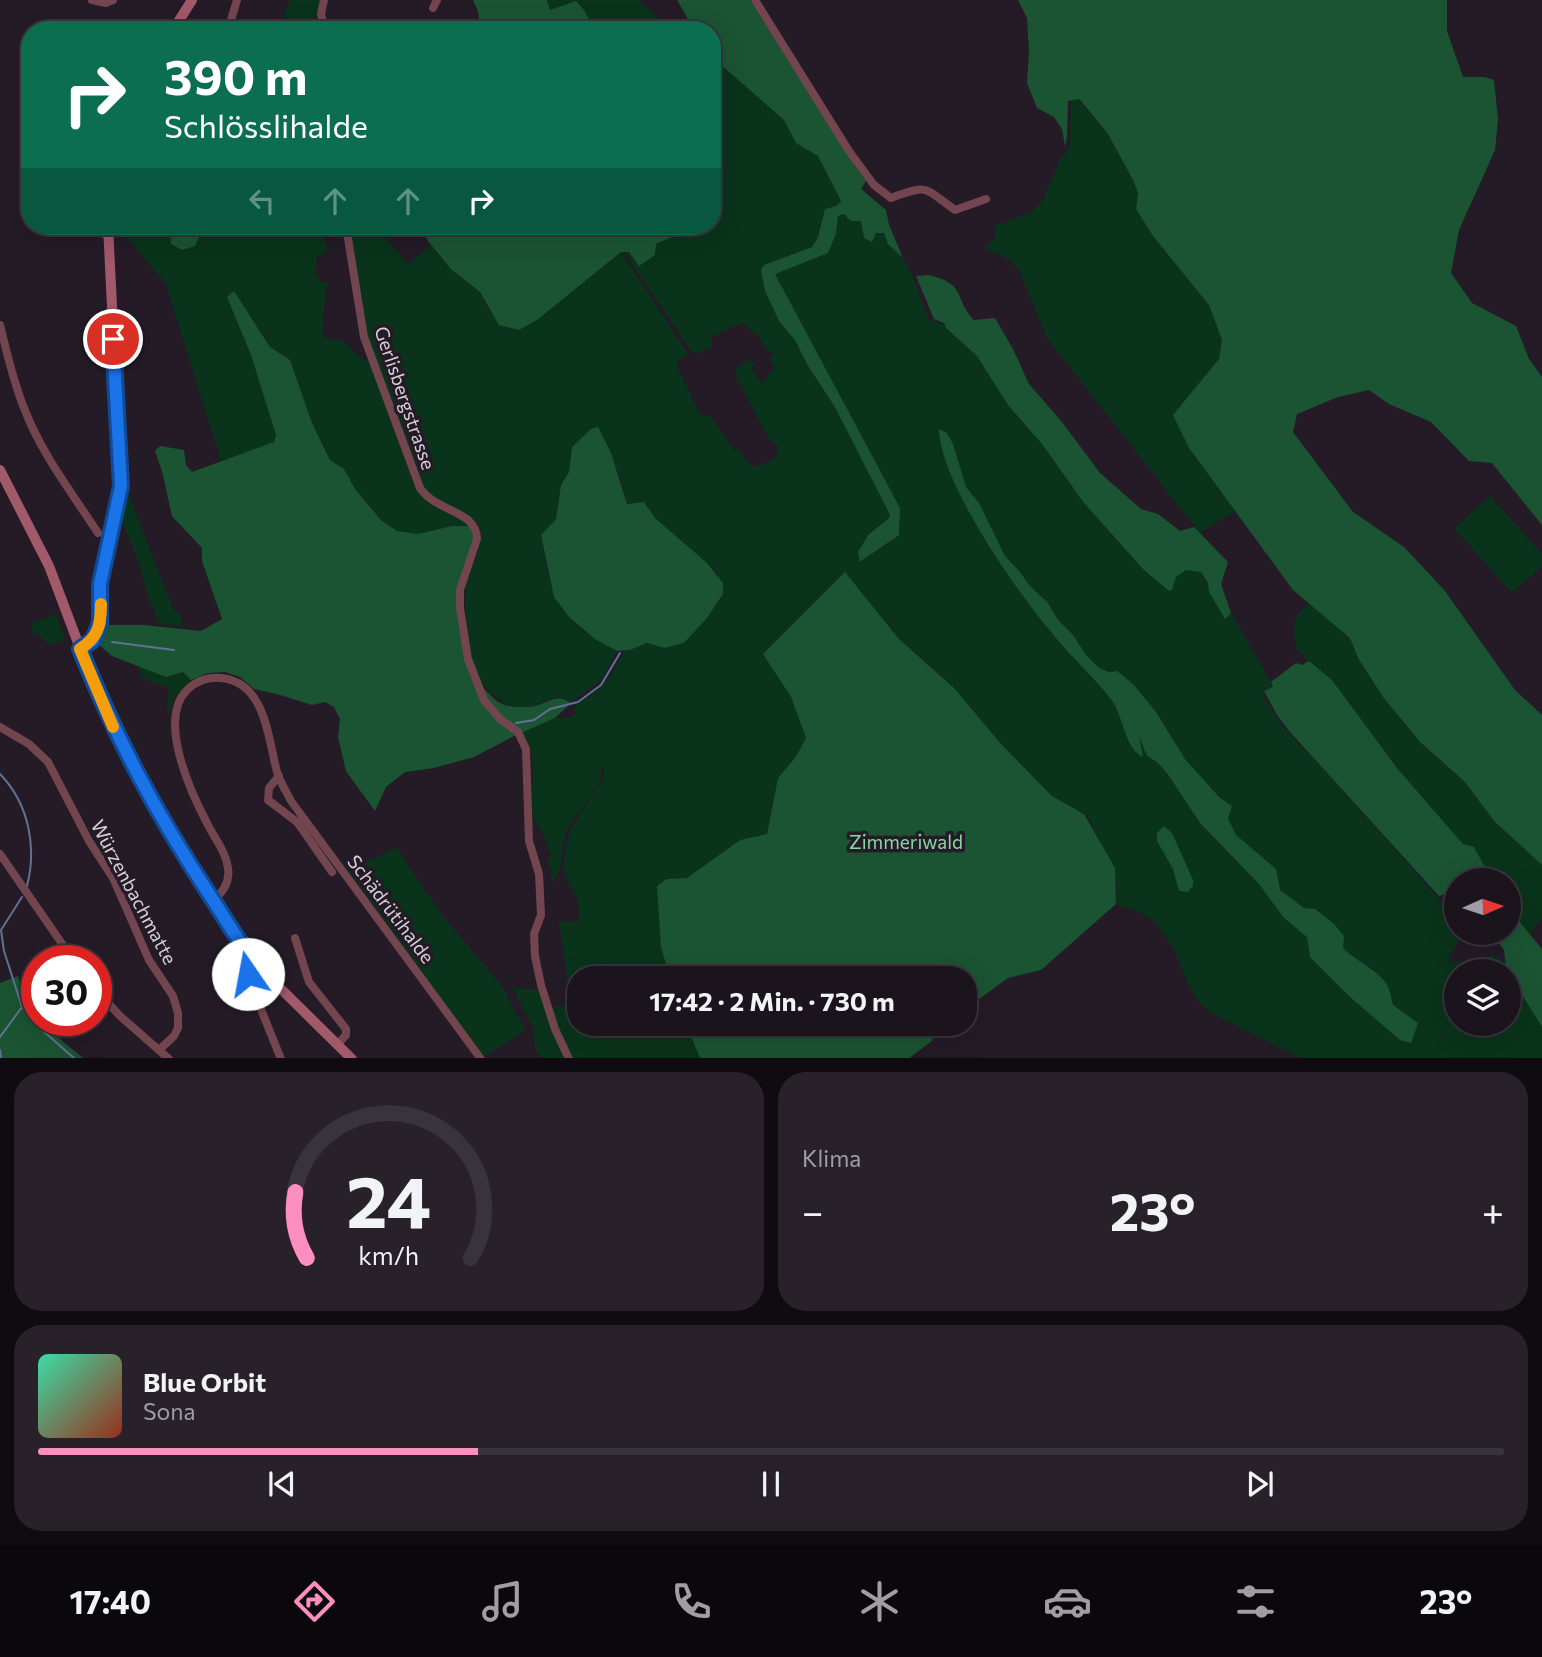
<!DOCTYPE html>
<html lang="de">
<meta charset="utf-8">
<style>
body{margin:0;font-family:Commissioner,sans-serif;background:#28212a;color:#f1f3f6;height:100vh;display:flex;flex-direction:column;font-size:26px;white-space:nowrap}
*{box-sizing:border-box;margin:0}
p{font-size:23px;color:#a09ea4}
.icon{flex:none;width:38px;height:38px;fill:none;stroke:currentColor;stroke-width:2;stroke-linecap:round;stroke-linejoin:round}
.map{position:relative;height:1058px;overflow:hidden}
.details{display:flex;flex-direction:column;gap:14px;padding:14px;background:#0f0b10;flex:1}
.details>*{flex:none}
.banner{position:absolute;left:21px;top:21px;width:700px;height:214px;border-radius:28px;box-shadow:0 7px 28px #0002,0 0 0 2px #39333b;background:#0b6e4f;color:#fff;overflow:hidden}
.needle{width:46px;rotate:87deg}
.controls{position:absolute;left:1444px;top:868px;display:grid;gap:14px}
.controls a{display:grid;place-items:center;width:77px;height:77px;border-radius:50%;background:#1b141d;box-shadow:0 7px 28px #0002,0 0 0 2px #39333b;font-size:35px}
.speed{position:absolute;left:21px;top:945px;display:flex;gap:14px;font-size:35px;font-weight:700;text-align:center}
.speed>*{display:grid;place-content:center;width:91px;height:91px;border-radius:50%;background:#1b141d;box-shadow:0 7px 28px #0002,0 0 0 2px #39333b;line-height:1}
.speed .limit{border:10px solid #d22;background:#fff;color:#111}
.pin{position:absolute;display:grid;place-items:center;width:60px;height:60px;color:#fff;margin:-30px;border:4px solid #fff;border-radius:50%;box-shadow:0 2px 7px #0007}
.me{position:absolute;width:77px;margin:-38px;rotate:348deg;stroke-linejoin:round;filter:drop-shadow(0 0 5px #0008)}
.turn{display:flex;align-items:center;gap:24px;height:147px;padding:0 28px;font-size:32px}
.turn .icon{width:91px;height:91px;stroke-width:2.5}
.turn b{display:block;font-size:49px;line-height:60px}
.lanes{display:flex;align-items:center;height:66px;padding:0 28px;background:#0003;justify-content:center;gap:35px;direction:ltr}
.lanes .off{opacity:.35}
.big{font-size:52px;font-weight:700;line-height:1.1}
.details .widget{flex:1;display:flex;flex-direction:column;justify-content:center;gap:10px;min-width:0;padding:0 24px;border-radius:28px;background:#28212a}
.details .dial{align-items:center;gap:0}
.dial svg{height:182px;overflow:visible;fill:none;stroke:#39333b;stroke-width:7;stroke-linecap:round;text-anchor:middle}
.dial text{fill:#f1f3f6;stroke:none}
.song{display:flex;align-items:center;gap:21px}
.cover{width:84px;height:84px;border-radius:10px;background:linear-gradient(135deg,hsl(160 70% 55%),hsl(10 70% 35%))}
.played{height:7px;border-radius:4px;background:linear-gradient(90deg,#fd8ebf 30%,#39333b 30%)}
.keys{display:flex;justify-content:space-around;direction:ltr}
.heat{display:flex;justify-content:space-between;align-items:center;font-size:38px;direction:ltr}
.details .tiles{flex:1;display:grid;gap:14px;grid-template-columns:1fr 1fr}
.widget:last-child{grid-column:span 2}
.trip{position:absolute;left:567px;top:966px;width:410px;height:70px;border-radius:28px;background:#1b141d;box-shadow:0 7px 28px #0002,0 0 0 2px #39333b;font-weight:700;line-height:70px;text-align:center}
.tab-bar{display:flex;height:112px;justify-content:space-around;align-items:center;background:#0b080c;color:#a09ea4}
.tab-bar .icon{width:49px;height:49px}
.tab-bar .on{color:#fd8ebf}
.tab-bar b{font-size:32px;color:#f1f3f6}
.map>svg:first-child{display:block}
</style>
<div class="map">
<svg width="1542" height="1059" viewBox="0 0 1542 1059">
<rect width="100%" height="100%" fill="#241b27"/>
<g fill="#0a331b">
<polygon points="290,0 320,0 323,30 278,30"/>
<polygon points="547,0 638,0 674,30 587,30 589,20 549,10"/>
<path d="M712 57 784 120 796 143 818 156 841 201 836 206 825 209 818 237 812 247 764 265 765 291 779 321 795 340 807 364 836 409 890 515 889 518 868 535 858 552 861 562 899 535 900 508 775 274 801 262 815 259 836 234 838 216 844 214 862 221 863 234 884 233C889 246 900 252 907 265 916 281 921 301 929 319L939 324H944L946 328 977 356 1008 405 1042 444 1084 503 1143 569 1172 589 1176 577 1186 570 1201 572 1225 618 1231 613 1271 682 1273 687 1262 693 1280 724 1334 780 1445 906 1456 926V933H1460V937L1448 960 1450 962H1471L1492 955 1505 961 1508 971H1456V1024H1508L1509 973 1542 1027V1058H1300L1213 1014 1200 1003 1191 990 1173 948 1154 920 1139 912 1116 904 1117 886 1091 822 1085 814 1052 796 1002 745 954 688 899 639 845 572 763 654 791 697 806 738 795 758 778 778 767 835 740 840 687 878 667 879 661 947 670 978H579V1024H686L700 1058H571L560 1036 551 1007 571 1005 559 921 579 922 578 901 564 872 565 848 572 827 604 778V764L602 765C605 786 579 809 569 827 558 845 567 868 552 883L551 876 554 872 550 868 548 858 552 854 548 850C547 834 535 827 533 815 528 790 541 752 521 733L555 718 574 717 576 705C604 687 609 682 624 651L647 643 665 648 684 643 707 618 723 594 717 573 656 519 645 502 627 504 618 471 572 447 569 472 561 485 556 519 541 535C551 599 558 619 617 651L602 679 571 703 563 698H552L534 706 524 708 505 704 481 684 472 661 465 610 466 586 480 546 481 531 476 521 425 492 368 343 348 226H376L408 264 431 245 451 269 480 292 491 313 518 330 537 320 621 252 688 354 678 361 677 367 700 414 712 418 737 455 736 449 738 448 749 465C759 468 768 463 776 457L779 447 769 439 735 375 737 367 751 360 755 365 751 368 761 383 769 376 768 373 775 368 769 358 774 355 771 351 768 352 757 333 753 334 744 322 712 336V347L699 353 692 352 624 252 629 251 638 266 656 244 671 237V226H712Z"/>
<polygon points="1078,99 1108,134 1133,180 1138,193 1136,209 1153,236 1209,305 1222,340 1219,359 1204,378 1189,448 1235,511 1200,533 1047,338 1018,268 1010,260 985,248 995,238 995,226 1032,212 1044,198 1060,160 1070,147 1071,100"/>
<path d="M117 226H170L169 227 201 233 199 226H319L318 234H323L329 252 324 251 322 257 317 256 315 275 319 276V282L329 283 326 289 322 331 325 338 343 341 357 355 371 364 413 482C426 510 448 510 472 526H452L418 534 397 531 381 520 355 489 344 469 330 460 312 423 290 360 271 347 234 292 227 297 251 355 276 435 274 443 221 461 166 284Z"/>
<polygon points="128,493 175,614 178,612 181,615 181,626 160,624 150,602 137,557 122,521"/>
<polygon points="1490,496 1542,554 1542,566 1512,593 1454,528"/>
<polygon points="1309,602 1350,638 1358,658 1383,697 1420,742 1464,781 1495,822 1542,865 1542,918 1529,934 1509,909 1508,880 1492,880 1474,847 1463,844 1397,768 1332,680 1306,659 1296,647 1294,627 1297,615"/>
<polygon points="56,614 65,640 49,645 39,635 38,630 35,631 35,635 32,635 32,623"/>
<polygon points="139,666 166,677 183,672 191,680 174,698 169,714 167,713 169,688 141,678"/>
<polygon points="396,847 442,915 502,986 525,1030 484,1057 346,868 379,857"/>
<polygon points="512,987 538,990 566,1058 541,1058 535,1048 533,1027"/>
</g>
<g fill="#1b5432">
<path d="M473 0H547L550 10 576 1C585 11 591 16 587 30H480L478 11Z"/>
<polygon points="677,0 750,0 752,3 866,181 861,189 886,210 889,225 903,258 888,244 884,233 876,233 872,242 864,238 861,221 851,221 844,214 838,216 836,234 828,253 775,274 900,508 899,535 860,562 858,552 868,535 889,518 890,515 836,409 807,364 795,340 779,321 765,291 761,270 764,265 812,247 818,237 825,209 836,206 841,201 818,156 796,143 784,120 712,57 712,30 694,30"/>
<polygon points="1018,0 1447,0 1447,31 1463,77 1485,77 1494,80 1498,119 1495,150 1459,230 1451,273 1472,303 1516,326 1529,359 1542,377 1542,525 1492,463 1469,461 1431,422 1389,404 1369,390 1338,397 1297,414 1293,432 1353,512 1404,547 1445,591 1515,690 1542,715 1542,865 1495,822 1464,781 1420,742 1383,697 1358,658 1350,638 1293,590 1189,448 1173,415 1219,359 1222,340 1209,305 1153,236 1136,209 1138,193 1133,180 1108,134 1081,101 1078,99 1068,101 1067,136 1065,146 1062,129 1054,117 1037,108 1027,83 1029,52 1027,18"/>
<polygon points="170,226 199,226 201,233 195,246 182,250 171,244"/>
<polygon points="421,226 671,226 672,237 656,244 655,255 639,266 629,252 621,252 537,320 519,330 499,325 480,292 451,269 428,241"/>
<path d="M928 275C968 284 953 298 974 320L995 318 1013 349 1029 384 1062 422 1100 473 1141 509 1158 514 1180 531 1194 527 1228 562 1221 584 1231 613 1225 619 1209 592 1208 583 1201 572 1186 570 1176 577 1172 590 1169 591 1143 569 1084 503 1042 444 1008 405 977 356 946 328 944 323 934 319 916 276Z"/>
<polygon points="234,291 270,347 290,360 312,423 330,460 344,469 355,489 381,520 397,531 418,534 452,526 472,526 475,539 463,574 464,657 475,687 482,700 516,735 474,757 434,768 405,772 386,787 375,811 346,771 338,737 340,719 334,707 325,702 312,705 277,694 254,689 240,677 225,672 208,673 191,680 183,672 166,677 112,656 97,643 109,625 144,625 201,631 222,619 202,561 202,548 172,516 162,471 155,451 160,446 184,450 186,465 192,472 274,442 276,435 251,355 227,297"/>
<polygon points="598,427 611,453 627,504 644,502 656,519 707,563 723,583 723,594 707,618 684,643 665,648 647,643 630,650 617,651 595,639 569,617 554,597 541,535 556,519 561,485 569,472 572,447 591,429"/>
<path d="M939 429 947 433 953 444 966 487 979 503 1005 556 1020 572 1029 585 1048 603 1058 620 1073 635 1086 655 1099 668 1109 672 1117 671 1133 684 1156 712 1185 759 1219 797 1232 806 1228 819 1236 835 1276 869 1280 890 1304 908 1315 909 1334 924 1344 936 1343 948C1354 960 1385 974 1389 989 1391 994 1391 1000 1393 1005L1418 1023 1411 1043 1400 1040 1349 996 1310 957 1307 937 1284 918 1259 884 1200 823 1167 773 1157 762 1147 756 1139 736 1143 757C1125 749 1124 719 1113 702 1096 679 1074 660 1056 638 1020 597 940 483 939 429Z"/>
<polygon points="845,572 899,639 954,688 1002,745 1052,796 1084,814 1115,868 1116,904 1041,970 1008,978 964,1010 964,978 670,978 661,947 657,886 667,879 687,878 740,840 767,834 778,778 795,758 806,738 791,697 763,654"/>
<polygon points="1309,661 1332,680 1397,768 1463,844 1474,847 1492,880 1456,880 1456,890 1439,896 1290,732 1277,715 1264,691 1273,687 1271,682 1296,663 1302,665"/>
<path d="M481 686C487 691 495 701 502 704 509 707 526 708 535 706 549 702 557 693 571 703L555 718 521 733C503 719 489 707 481 686Z"/>
<polygon points="1164,826 1172,833 1193,880 1193,886 1188,892 1179,891 1173,869 1157,841 1157,833"/>
<polygon points="1509,909 1542,949 1542,1027 1506,969 1504,950 1491,933 1508,933"/>
<polygon points="18,976 24,999 37,1020 83,1058 0,1058 0,983"/>
<polygon points="686,1024 945,1024 935,1031 932,1041 908,1059 700,1058"/>
</g>
<g fill="none" stroke-linecap="round" stroke-linejoin="round">
<g stroke="#607294" stroke-width="2">
<polyline points="112,642 174,650"/>
<polyline points="516,723 534,720 550,709 578,702 601,685 620,653"/>
<path d="M0 774C29 804 37 847 27 886"/>
<polyline points="22,897 1,930 4,951 22,1007 41,1029 75,1059"/>
<polyline points="0,1037 22,1007"/>
<polyline points="0,1050 1,1059"/>
</g>
<g stroke="#73454f" stroke-width="8">
<polyline points="92,0 106,3 113,0"/>
<polyline points="324,0 321,14 325,30"/>
<path d="M755 0 849 151 874 185 891 198C929 184 923 187 955 210L986 199"/>
<polyline points="433,8 437,0"/>
<polyline points="228,30 237,0"/>
<polyline points="89,226 99,233 108,234"/>
<path d="M346 226 364 337 420 488C437 513 477 510 477 539L460 590V608L468 659 484 700 500 719 518 732 526 749 529 841 539 874 541 915 534 934 535 956 541 985 555 1029 569 1059"/>
<path d="M0 325C7 353 13 381 24 408 41 453 72 493 98 533"/>
<polyline points="0,727 29,744 48,762 89,841 113,878 149,960 173,996 178,1013 178,1028 174,1036 159,1050"/>
<polyline points="279,776 269,788 268,800 297,822 332,872"/>
<polyline points="0,854 74,961"/>
<path d="M213 900C224 892 230 882 228 868 226 852 215 839 208 825 191 793 157 720 187 690 196 681 208 677 221 678 266 682 268 739 277 772 280 782 286 791 291 801L481 1059"/>
<polyline points="295,938 309,982 346,1029 346,1035 338,1044"/>
<polyline points="253,959 247,969 250,982 281,1059"/>
<polyline points="96,990 120,1016 169,1059"/>
</g>
<g stroke="#a2596a" stroke-width="10">
<polyline points="173,30 192,0"/>
<polyline points="0,470 49,566 86,664 118,737 159,816 244,947 279,987 352,1059"/>
<polyline points="80,649 93,640 100,623 101,584 121,486 108,226"/>
</g>
</g>
<g fill="none" stroke-linecap="round" stroke-linejoin="round">
<defs>
<path id="route" d="M113 339 121 486 100 584V623L93 640 80 649C117 740 157 815 211 897 225 918 237 940 253 959L248 966V974"/>
</defs>
<use href="#route" stroke="#114b97" stroke-width="18"/>
<use href="#route" stroke="#1a73e8" stroke-width="12"/>
<path stroke="#f59e0b" stroke-width="12" d="M101 604C101 626 98 637 80 649L113 727"/>
</g>
<g text-anchor="middle" stroke-width="7" stroke-linejoin="round" paint-order="stroke">
<g font-size="19" fill="#d7d1d9" stroke="#241b27">
<text transform="translate(405 398) rotate(71)" y="7">Gerlisbergstrasse</text>
<text transform="translate(134 892) rotate(62)" y="7">Würzenbachmatte</text>
<text transform="translate(391 909) rotate(53)" y="7">Schädrütihalde</text>
</g>
<g font-size="19" fill="#88daa2" stroke="#241b27">
<text x="906" y="849">Zimmeriwald</text>
</g>
</g>
</svg>
<div class="controls">
<a><svg class="needle" viewBox="-14 -14 28 28"><path d="M0-13l5 13h-10z" fill="#e53935"/><path d="M0 13l5-13h-10z" fill="#a09ea4"/></svg></a>
<a><svg class="icon" aria-label="layers" viewBox="0 0 24 24"><path d="M12 4l9 5-9 5-9-5zM3 14l9 5 9-5"/></svg></a>
</div>
<div class="speed"><div class="limit">30</div></div>
<div class="pin" style="left:113px;top:339px;background:#d93025"><svg class="icon" aria-label="arrive" viewBox="0 0 24 24"><path d="M6 21V4h12l-3 4 3 4H6"/></svg></div>
<svg class="me" style="left:248px;top:974px" viewBox="-20 -20 40 40"><circle r="19" fill="#fff"/><path d="M0-13L10 11 0 6-10 11z" fill="#1a73e8"/></svg>
<div class="trip">17:42 · 2 Min. · 730 m</div>
<div class="banner">
<div class="turn"><svg class="icon" aria-label="right" viewBox="0 0 24 24"><path d="M7 20v-9h11M14 6l5 5-5 5"/></svg><div><b>390 m</b>Schlösslihalde</div></div>
<div class="lanes"><svg class="icon off" aria-label="left" viewBox="0 0 24 24"><path d="M17 20v-9H6M10 6l-5 5 5 5"/></svg><svg class="icon off" aria-label="ahead" viewBox="0 0 24 24"><path d="M12 20V5M6 11l6-6 6 6"/></svg><svg class="icon off" aria-label="ahead" viewBox="0 0 24 24"><path d="M12 20V5M6 11l6-6 6 6"/></svg><svg class="icon" aria-label="right" viewBox="0 0 24 24"><path d="M7 20v-9h11M14 6l5 5-5 5"/></svg></div>
</div>
</div>
<section class="details">
<div class="tiles">
<div class="widget dial"><svg viewBox="0 0 100 80">
<path d="M14 69A42 42 0 1 1 86 69"/>
<path d="M14 69A42 42 0 0 1 9 40" stroke="#fd8ebf"/>
<text x="50" y="56" font-size="32" font-weight="700">24</text>
<text x="50" y="72" font-size="11">km/h</text>
</svg></div>
<div class="widget"><p>Klima</p>
<div class="heat"><a>−</a><b class="big">23°</b><a>+</a></div>
</div>
<div class="widget">
<div class="song"><i class="cover"></i><div><b>Blue Orbit</b><p>Sona</p></div></div>
<div class="played"></div>
<div class="keys"><svg class="icon" aria-label="previous" viewBox="0 0 24 24"><path d="M18 5L8 12l10 7zM5 5v14"/></svg><svg class="icon" aria-label="pause" viewBox="0 0 24 24"><path d="M8 5v14M16 5v14"/></svg><svg class="icon" aria-label="next" viewBox="0 0 24 24"><path d="M6 5l10 7-10 7zM19 5v14"/></svg></div>
</div>
</div>
</section>
<nav class="tab-bar">
<b>17:40</b>
<svg class="icon on" aria-label="directions" viewBox="0 0 24 24"><path d="M12 3l9 9-9 9-9-9zM9 14v-3h6M13 9l2 2-2 2"/></svg>
<svg class="icon" aria-label="music" viewBox="0 0 24 24"><path d="M9 18V5l10-2v13"/><circle cx="6" cy="18" r="3"/><circle cx="16" cy="16" r="3"/></svg>
<svg class="icon" aria-label="phone" viewBox="0 0 24 24"><path d="M5 4h4l2 5-3 2q2 4 5 5l2-3 5 2v4C11 20 4 13 5 4z"/></svg>
<svg class="icon" aria-label="climate" viewBox="0 0 24 24"><path d="M12 3v18M4 7l16 10M4 17L20 7"/></svg>
<svg class="icon" aria-label="car" viewBox="0 0 24 24"><path d="M5 17H2v-5l4-1 3-4h7l3 4 3 1v5h-3M9 17h6M6 11h13"/><circle cx="7" cy="17" r="2"/><circle cx="17" cy="17" r="2"/></svg>
<svg class="icon" aria-label="filters" viewBox="0 0 24 24"><path d="M4 7h16M4 17h16"/><circle cx="9" cy="7" r="2"/><circle cx="15" cy="17" r="2"/></svg>
<b>23°</b>
</nav>
